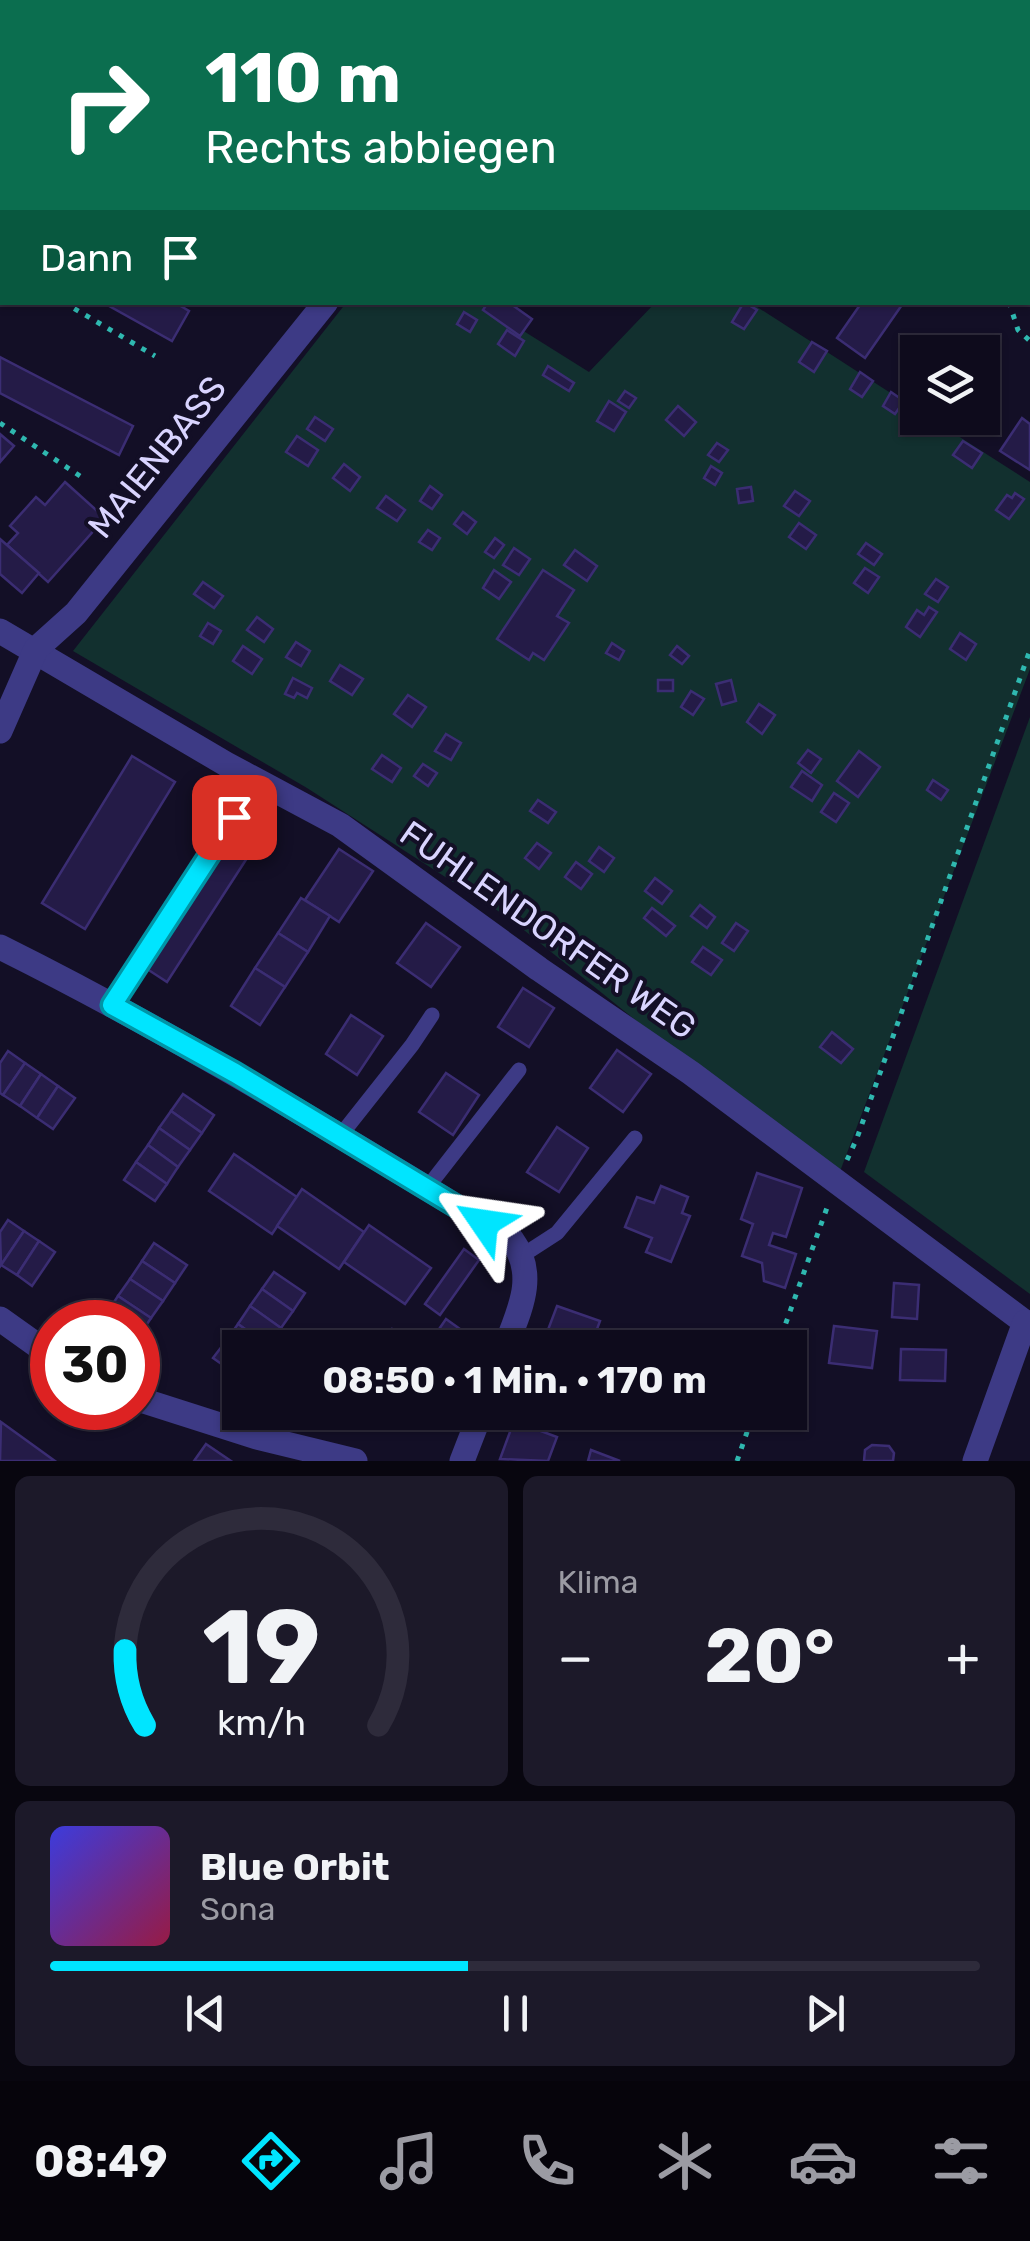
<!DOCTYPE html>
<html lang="de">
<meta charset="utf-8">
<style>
body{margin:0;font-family:Rubik,sans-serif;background:#1c1929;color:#f1f3f6;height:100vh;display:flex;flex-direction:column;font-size:38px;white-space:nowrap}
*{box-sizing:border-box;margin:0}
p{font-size:32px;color:#9b9ba3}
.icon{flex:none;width:55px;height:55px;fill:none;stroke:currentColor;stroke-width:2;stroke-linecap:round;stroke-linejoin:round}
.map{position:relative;height:1461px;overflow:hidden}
.side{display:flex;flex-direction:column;gap:15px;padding:15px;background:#08060f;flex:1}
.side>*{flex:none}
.banner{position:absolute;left:0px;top:0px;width:1030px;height:305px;box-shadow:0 2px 8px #0004,0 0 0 2px #2e2b3b;background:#0b6e4f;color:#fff;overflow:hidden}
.tools{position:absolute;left:900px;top:335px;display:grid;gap:20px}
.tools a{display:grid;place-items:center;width:100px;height:100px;border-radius:0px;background:#0e0b1c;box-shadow:0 2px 8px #0004,0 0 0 2px #2e2b3b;font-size:50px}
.speed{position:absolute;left:30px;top:1300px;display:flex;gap:20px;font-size:50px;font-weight:700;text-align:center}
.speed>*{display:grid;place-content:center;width:130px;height:130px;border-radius:50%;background:#0e0b1c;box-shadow:0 2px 8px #0004,0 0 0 2px #2e2b3b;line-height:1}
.speed .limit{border:15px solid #d22;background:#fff;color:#111}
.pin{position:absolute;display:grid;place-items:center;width:85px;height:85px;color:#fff;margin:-42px;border-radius:20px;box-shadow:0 5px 15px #0006}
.me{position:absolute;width:110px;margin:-55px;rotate:302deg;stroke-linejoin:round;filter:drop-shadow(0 0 8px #0008)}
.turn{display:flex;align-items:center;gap:35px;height:210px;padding:0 40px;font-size:45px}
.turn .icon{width:130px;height:130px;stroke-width:2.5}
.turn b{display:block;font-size:70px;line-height:85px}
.then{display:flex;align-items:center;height:95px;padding:0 40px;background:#0003;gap:20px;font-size:38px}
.big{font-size:75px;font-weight:700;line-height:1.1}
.side .card{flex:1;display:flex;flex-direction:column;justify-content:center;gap:15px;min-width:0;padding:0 35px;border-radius:15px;background:#1c1929}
.side .dial{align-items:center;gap:0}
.dial svg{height:260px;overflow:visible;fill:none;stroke:#2e2b3b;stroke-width:7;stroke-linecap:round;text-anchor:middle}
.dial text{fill:#f1f3f6;stroke:none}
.song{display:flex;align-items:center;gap:30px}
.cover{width:120px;height:120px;border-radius:15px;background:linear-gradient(135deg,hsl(240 70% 55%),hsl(340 70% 35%))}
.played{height:10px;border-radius:5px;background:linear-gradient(90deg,#00e5ff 45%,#2e2b3b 45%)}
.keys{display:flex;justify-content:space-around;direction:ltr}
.heat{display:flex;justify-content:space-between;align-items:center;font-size:55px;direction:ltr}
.side .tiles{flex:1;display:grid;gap:15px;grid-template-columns:1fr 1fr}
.card:last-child{grid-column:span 2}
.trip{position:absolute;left:222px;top:1330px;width:585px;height:100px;border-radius:0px;background:#0e0b1c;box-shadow:0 2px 8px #0004,0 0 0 2px #2e2b3b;font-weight:700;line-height:100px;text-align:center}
.tab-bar{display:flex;height:160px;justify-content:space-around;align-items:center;background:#06040b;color:#9b9ba3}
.tab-bar .icon{width:70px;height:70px}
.tab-bar .active{color:#00e5ff}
.tab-bar b{font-size:45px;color:#f1f3f6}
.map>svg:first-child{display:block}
</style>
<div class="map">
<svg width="1030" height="1461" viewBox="0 0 1030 1461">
<rect width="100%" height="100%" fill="#130f26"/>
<g fill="#12302f">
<polygon points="346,303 479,303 589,372 655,303 751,303 917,410 918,418 930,418 1030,482 1030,669 836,1182 509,918 307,788 73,651"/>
<polygon points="1030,717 1030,1294 864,1172"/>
</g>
<g fill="#241b47" stroke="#3b2d73" stroke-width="2.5">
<polygon points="102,302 174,302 189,311 172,341"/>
<polygon points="488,302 508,302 532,319 520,336 483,310"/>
<polygon points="744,302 757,310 744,329 732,322"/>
<polygon points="862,302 904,302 865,358 837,338"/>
<polygon points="464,312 477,320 470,332 457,324"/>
<polygon points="507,330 524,341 515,356 498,344"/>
<polygon points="812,342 827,351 814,372 799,362"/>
<polygon points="0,357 133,426 119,455 0,393"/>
<polygon points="548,366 574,383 569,391 543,375"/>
<polygon points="860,372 873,381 862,397 850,389"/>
<polygon points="625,391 636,398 629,408 618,401"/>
<polygon points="891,392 904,401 895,414 883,406"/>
<polygon points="609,401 626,412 614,431 597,421"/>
<polygon points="678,406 696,422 684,436 666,420"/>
<polygon points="315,417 333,429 325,441 307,429"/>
<polygon points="1022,418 1030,424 1030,470 1000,451"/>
<polygon points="0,434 14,446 0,462"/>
<polygon points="297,436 318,450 308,466 286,452"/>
<polygon points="963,441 982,453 972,468 953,455"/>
<polygon points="717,443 728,450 719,462 708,455"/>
<polygon points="344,464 360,477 350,491 333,478"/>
<polygon points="711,466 722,473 715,485 704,478"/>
<polygon points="65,482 105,518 48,582 7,545 18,533 10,526 36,497 45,505"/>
<polygon points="430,486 442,495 432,509 420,501"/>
<polygon points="751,487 753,501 739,503 737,489"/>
<polygon points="795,491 810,501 799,516 784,506"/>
<polygon points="1015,493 1024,499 1009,519 996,510 1007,495 1012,498"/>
<polygon points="386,496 405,510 397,521 377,508"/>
<polygon points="463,512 476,522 467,534 454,524"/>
<polygon points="799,523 816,535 806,549 789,537"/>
<polygon points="428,530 440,538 432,550 419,542"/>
<polygon points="495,538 504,545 494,558 485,552"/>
<polygon points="0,539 39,573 22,593 0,574"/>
<polygon points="866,543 882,554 874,565 858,554"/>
<polygon points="514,548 530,559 519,575 503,565"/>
<polygon points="575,550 597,566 587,581 564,565"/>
<polygon points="865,568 879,577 868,593 854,583"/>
<polygon points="494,570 511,582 499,599 483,588"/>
<polygon points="543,570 574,590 557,616 569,623 544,660 533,653 529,660 497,639"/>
<polygon points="936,579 948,587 938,602 925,594"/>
<polygon points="203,582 223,596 214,608 194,594"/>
<polygon points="929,607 937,612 920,637 906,627 917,610 924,615"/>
<polygon points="257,617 273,629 264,642 247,630"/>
<polygon points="208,623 221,631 213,644 200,636"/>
<polygon points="960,633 976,644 966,660 950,649"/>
<polygon points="296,642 310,651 301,666 286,657"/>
<polygon points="612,643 624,651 619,660 606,653"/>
<polygon points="243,646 262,659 252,674 233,661"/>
<polygon points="677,646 689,656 682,664 670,655"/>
<polygon points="340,665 363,679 352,695 330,681"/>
<polygon points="293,678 312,688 307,698 297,693 294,698 285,694"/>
<rect x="658" y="680" width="15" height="11"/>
<polygon points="731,680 736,701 722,705 716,684"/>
<polygon points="691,691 704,699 693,715 681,707"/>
<polygon points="408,695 426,707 412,727 394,714"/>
<polygon points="759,704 775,715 762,734 747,722"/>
<polygon points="446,734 461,743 451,760 435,751"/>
<polygon points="808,750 821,759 811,773 798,763"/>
<polygon points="859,751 880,767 858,797 837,781"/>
<polygon points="382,755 401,768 392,782 372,769"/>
<polygon points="132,756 175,782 85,929 42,903"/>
<polygon points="423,764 437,773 428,786 414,776"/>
<polygon points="802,771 822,785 812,801 791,787"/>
<polygon points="933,780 948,790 941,800 927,790"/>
<polygon points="834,793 849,803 836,822 821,812"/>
<polygon points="538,800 556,812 548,823 530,811"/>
<polygon points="249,811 269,824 167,982 147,969"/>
<polygon points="537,843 551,853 539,869 525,858"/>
<polygon points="599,847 614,858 604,872 589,861"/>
<polygon points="339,849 373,871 339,922 305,900"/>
<polygon points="576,862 592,874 581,889 565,877"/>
<polygon points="655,878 672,891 662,904 645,891"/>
<polygon points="301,898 330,916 308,952 278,933"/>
<polygon points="700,905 715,917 707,928 691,916"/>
<polygon points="652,908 675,926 666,936 644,918"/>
<polygon points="426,923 460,947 431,987 397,963"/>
<polygon points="736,923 748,931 734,951 722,943"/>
<polygon points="278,933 308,952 285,987 255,968"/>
<polygon points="703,947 722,960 711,975 692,962"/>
<polygon points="255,968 285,987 260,1025 231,1006"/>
<polygon points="523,988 554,1008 529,1047 498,1027"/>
<polygon points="351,1015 383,1036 357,1075 326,1054"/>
<polygon points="832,1032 853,1049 841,1063 820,1047"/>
<polygon points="617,1050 651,1074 623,1112 590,1088"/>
<polygon points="8,1051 25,1063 3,1095 0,1093 0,1063"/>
<polygon points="25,1063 41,1074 20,1106 3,1095"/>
<polygon points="446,1073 479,1095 453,1135 419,1112"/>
<polygon points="41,1074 58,1086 37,1118 20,1106"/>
<polygon points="58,1086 75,1098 53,1129 37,1118"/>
<polygon points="183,1094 214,1115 202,1133 171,1111"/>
<polygon points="171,1111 202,1133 190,1150 159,1128"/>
<polygon points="557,1127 588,1148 559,1192 527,1172"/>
<polygon points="159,1128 190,1150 178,1167 148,1145"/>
<polygon points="148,1145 178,1167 167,1184 136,1162"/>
<polygon points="234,1154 297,1197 272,1234 209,1191"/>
<polygon points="136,1162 167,1184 155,1201 124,1180"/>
<polygon points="757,1173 802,1188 786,1237 773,1233 769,1245 796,1254 785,1288 764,1281 762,1263 742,1256 753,1224 741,1219"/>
<polygon points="661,1186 688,1197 682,1213 690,1216 671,1262 646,1252 652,1238 625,1227 637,1197 654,1203"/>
<polygon points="302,1189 364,1232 339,1269 277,1226"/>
<polygon points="8,1220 24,1231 1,1265 0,1232"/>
<polygon points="369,1225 431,1268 405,1304 344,1262"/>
<polygon points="24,1231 39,1241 17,1275 1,1265"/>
<polygon points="39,1241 55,1252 32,1286 17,1275"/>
<polygon points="154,1243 187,1265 175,1283 142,1261"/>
<polygon points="464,1249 479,1260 440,1315 425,1304"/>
<polygon points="142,1261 175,1283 163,1301 130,1279"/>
<polygon points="274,1272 305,1293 293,1311 262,1289"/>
<polygon points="130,1279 163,1301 151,1318 118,1296"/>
<polygon points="894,1283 919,1285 917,1319 892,1317"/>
<polygon points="262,1289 293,1311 281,1328 250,1306"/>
<polygon points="118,1296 151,1318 139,1336 138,1322 119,1322 106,1314"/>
<polygon points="250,1306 281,1328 269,1346 238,1324"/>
<polygon points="557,1306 600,1321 590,1348 556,1348 543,1343"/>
<polygon points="446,1319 478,1342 475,1348 453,1348 435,1335"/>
<polygon points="238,1324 269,1346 268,1348 240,1348 240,1351 226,1341"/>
<polygon points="834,1326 877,1331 872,1368 829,1363"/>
<polygon points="392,1329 417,1348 378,1348"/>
<polygon points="630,1333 670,1348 625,1348"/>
<polygon points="226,1341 240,1351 240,1377 213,1358"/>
<polygon points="901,1349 946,1350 945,1381 900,1380"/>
<polygon points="351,1412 376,1412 368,1425"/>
<polygon points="514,1421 557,1437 548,1461 500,1459"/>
<polygon points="1,1422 55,1461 0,1461"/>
<polygon points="206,1444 231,1461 194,1461"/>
<polygon points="872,1445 889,1446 894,1453 893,1461 864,1461 865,1450"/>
<polygon points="591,1450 620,1461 588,1461"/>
</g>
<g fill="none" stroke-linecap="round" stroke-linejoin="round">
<g stroke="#2fb8b0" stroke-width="5" stroke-dasharray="5 8" stroke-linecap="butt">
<polyline points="63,302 155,356"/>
<polyline points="1009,302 1018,330 1030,341"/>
<polyline points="0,423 83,478"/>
<polyline points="847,1160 857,1138 1030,650"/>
<polyline points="777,1348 829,1202"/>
<polyline points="675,1412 693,1419"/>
<polyline points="737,1461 754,1412"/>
</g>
<g stroke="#3d3a85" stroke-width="15">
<polyline points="113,1005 234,817"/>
<polyline points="340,1136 412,1045 432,1015"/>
<polyline points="427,1188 519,1070"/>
<polyline points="523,1255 557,1233 635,1138"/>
</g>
<g stroke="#3d3a85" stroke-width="25">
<polyline points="183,2 185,0"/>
<polyline points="519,2 520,0"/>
<polyline points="1023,2 1024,0"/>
<polyline points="0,279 2,276"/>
<polyline points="0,631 226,764 340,825 539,969 691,1073 1030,1326"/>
<polyline points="0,731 36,649 76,613 326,302"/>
<path d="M0 947C177 1035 344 1138 512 1240 538 1276 519 1311 505 1348"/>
<polyline points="0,1319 52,1356"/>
<polyline points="138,1399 257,1437 355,1461"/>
<polyline points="462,1461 481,1412"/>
<polyline points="975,1461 1025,1322"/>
</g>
</g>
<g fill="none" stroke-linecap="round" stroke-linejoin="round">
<defs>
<polyline id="route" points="234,817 112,1005 235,1073 484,1223"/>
</defs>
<use href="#route" stroke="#0095a6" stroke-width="25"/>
<use href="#route" stroke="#00e5ff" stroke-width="18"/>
</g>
<g text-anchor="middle" stroke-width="8" stroke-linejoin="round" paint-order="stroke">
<g font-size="35" fill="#d9d4ff" stroke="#130f26">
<text transform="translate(157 457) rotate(-51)" y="12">MAIENBASS</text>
<text transform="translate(548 930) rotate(35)" y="12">FUHLENDORFER WEG</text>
</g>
</g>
</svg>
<div class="tools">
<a><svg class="icon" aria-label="layers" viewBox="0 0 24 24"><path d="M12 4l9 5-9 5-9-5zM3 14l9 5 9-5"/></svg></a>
</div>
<div class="speed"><div class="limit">30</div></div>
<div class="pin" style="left:234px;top:817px;background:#d93025"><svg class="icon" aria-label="arrive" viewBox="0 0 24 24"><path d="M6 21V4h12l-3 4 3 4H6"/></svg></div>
<svg class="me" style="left:484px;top:1223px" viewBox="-20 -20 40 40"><path d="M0-17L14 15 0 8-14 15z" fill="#00e5ff" stroke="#fff" stroke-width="4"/></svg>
<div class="trip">08:50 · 1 Min. · 170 m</div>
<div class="banner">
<div class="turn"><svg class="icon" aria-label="right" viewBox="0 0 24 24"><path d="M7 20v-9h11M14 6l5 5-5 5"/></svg><div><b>110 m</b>Rechts abbiegen</div></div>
<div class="then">Dann<svg class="icon" aria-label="arrive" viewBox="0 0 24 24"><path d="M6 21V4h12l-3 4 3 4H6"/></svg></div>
</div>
</div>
<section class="side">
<div class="tiles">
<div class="card dial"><svg viewBox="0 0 100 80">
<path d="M14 69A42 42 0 1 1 86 69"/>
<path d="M14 69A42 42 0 0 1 8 46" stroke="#00e5ff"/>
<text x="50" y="56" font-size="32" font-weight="700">19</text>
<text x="50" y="72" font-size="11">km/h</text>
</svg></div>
<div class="card"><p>Klima</p>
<div class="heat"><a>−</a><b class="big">20°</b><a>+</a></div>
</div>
<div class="card">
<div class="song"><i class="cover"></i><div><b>Blue Orbit</b><p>Sona</p></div></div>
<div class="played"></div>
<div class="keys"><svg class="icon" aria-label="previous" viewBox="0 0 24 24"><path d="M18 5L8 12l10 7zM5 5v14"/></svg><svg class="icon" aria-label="pause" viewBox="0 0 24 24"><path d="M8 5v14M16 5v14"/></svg><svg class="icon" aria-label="next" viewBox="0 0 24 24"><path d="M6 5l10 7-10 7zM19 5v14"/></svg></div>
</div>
</div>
</section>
<nav class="tab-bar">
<b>08:49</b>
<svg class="icon active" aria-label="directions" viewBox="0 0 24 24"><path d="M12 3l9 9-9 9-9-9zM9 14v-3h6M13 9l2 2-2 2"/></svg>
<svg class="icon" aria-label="music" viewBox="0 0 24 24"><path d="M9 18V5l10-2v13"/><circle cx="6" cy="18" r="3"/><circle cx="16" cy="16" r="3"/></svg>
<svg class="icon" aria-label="phone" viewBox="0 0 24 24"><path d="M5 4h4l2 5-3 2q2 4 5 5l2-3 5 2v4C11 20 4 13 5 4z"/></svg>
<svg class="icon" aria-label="climate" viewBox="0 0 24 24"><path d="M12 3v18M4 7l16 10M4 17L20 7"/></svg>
<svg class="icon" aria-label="car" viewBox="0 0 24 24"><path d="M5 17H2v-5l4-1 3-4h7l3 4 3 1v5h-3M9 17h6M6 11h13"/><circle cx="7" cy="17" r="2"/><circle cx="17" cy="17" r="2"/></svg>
<svg class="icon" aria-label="filters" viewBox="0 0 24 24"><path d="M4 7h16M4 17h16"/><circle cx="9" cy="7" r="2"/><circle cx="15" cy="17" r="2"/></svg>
</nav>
